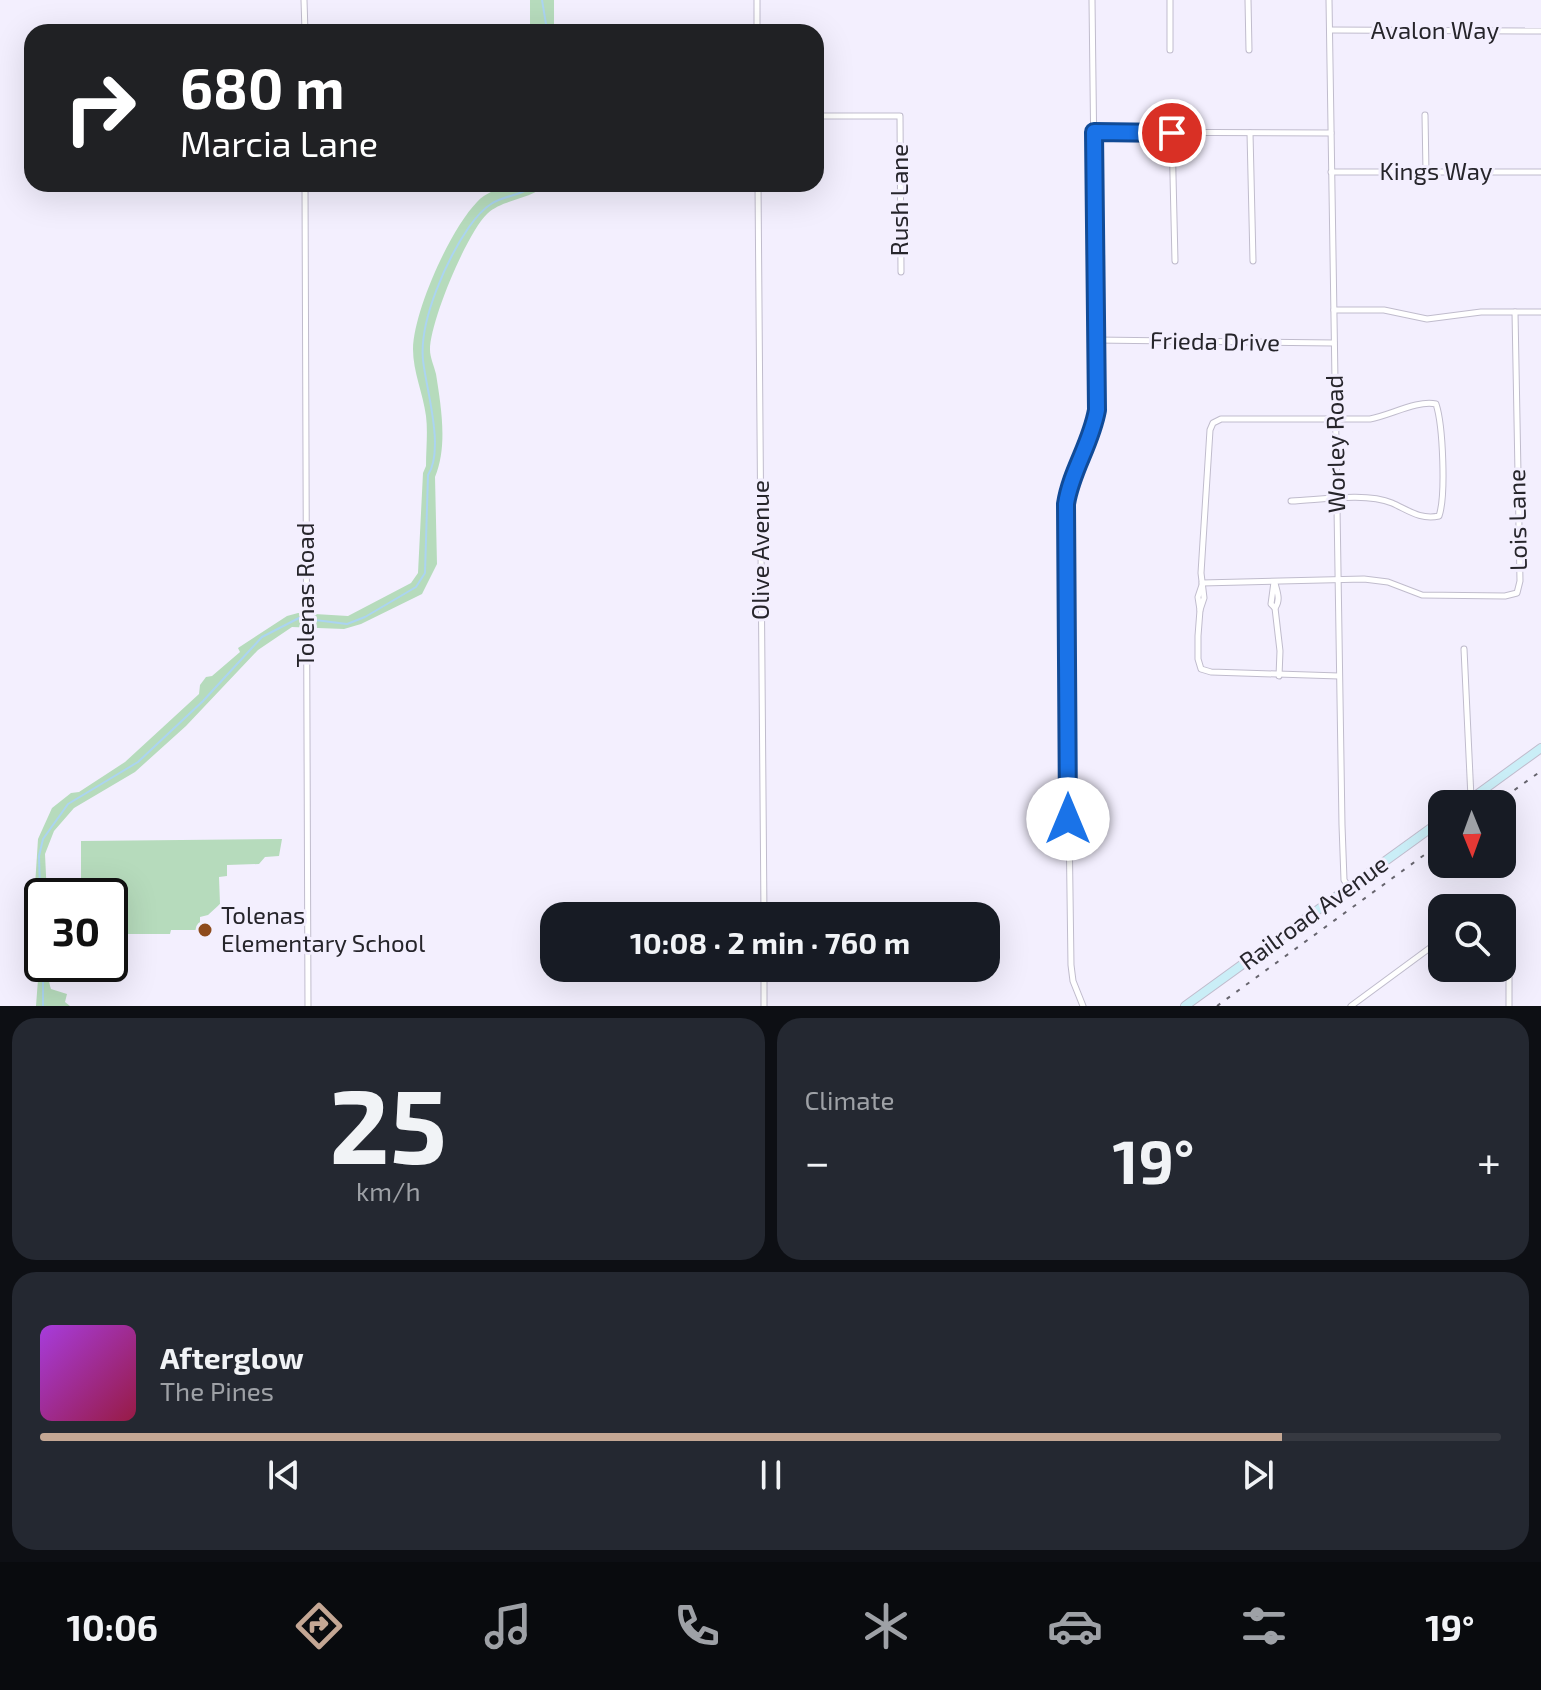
<!DOCTYPE html>
<meta charset="utf-8">
<style>
body{margin:0;font-family:"Exo 2",sans-serif;background:#242831;color:#f1f3f6;height:100vh;display:flex;flex-direction:column;font-size:30px;white-space:nowrap}
*{box-sizing:border-box;margin:0}
p{font-size:26px;color:#9ea1a6}
.icon{flex:none;width:44px;height:44px;fill:none;stroke:currentColor;stroke-width:2;stroke-linecap:round;stroke-linejoin:round}
.map{position:relative;height:1006px;overflow:hidden}
.side{display:flex;flex-direction:column;gap:12px;padding:12px;background:#0d0f14;flex:1}
.side>*{flex:none}
.top-card{position:absolute;left:24px;top:24px;width:800px;height:168px;border-radius:24px;box-shadow:0 8px 32px #0002;background:#202124;color:#fff;overflow:hidden}
.needle{width:52px;rotate:179deg}
.controls{position:absolute;left:1428px;top:790px;display:grid;gap:16px}
.controls a{display:grid;place-items:center;width:88px;height:88px;border-radius:16px;background:#171b24;box-shadow:0 8px 32px #0002;font-size:40px}
.speed{position:absolute;left:24px;top:878px;display:flex;gap:16px;font-size:40px;font-weight:700;text-align:center}
.speed>*{display:grid;place-content:center;width:104px;height:104px;border-radius:50%;background:#171b24;box-shadow:0 8px 32px #0002;line-height:1}
.speed .limit{border:4px solid #111;border-radius:12px;background:#fff;color:#111}
.pin{position:absolute;display:grid;place-items:center;width:68px;height:68px;color:#fff;margin:-34px;border:4px solid #fff;border-radius:50%;box-shadow:0 2px 8px #0007}
.me{position:absolute;width:88px;margin:-44px;rotate:0deg;stroke-linejoin:round;filter:drop-shadow(0 0 6px #0008)}
.turn{display:flex;align-items:center;gap:28px;height:168px;padding:0 24px;font-size:36px}
.turn .icon{width:104px;height:104px;stroke-width:2.5}
.turn b{display:block;font-size:56px;line-height:68px}
.big{font-size:60px;font-weight:700;line-height:1.1}
.side .tile{flex:1;display:flex;flex-direction:column;justify-content:center;gap:12px;min-width:0;padding:0 28px;border-radius:24px;background:#242831}
.side .dial{align-items:center;gap:0}
.dial b{font-size:104px;line-height:1}
.song{display:flex;align-items:center;gap:24px}
.cover{width:96px;height:96px;border-radius:12px;background:linear-gradient(135deg,hsl(280 70% 55%),hsl(340 70% 35%))}
.played{height:8px;border-radius:4px;background:linear-gradient(90deg,#c4a794 85%,#363941 85%)}
.keys{display:flex;justify-content:space-around;direction:ltr}
.heat{display:flex;justify-content:space-between;align-items:center;font-size:44px;direction:ltr}
.side .tiles{flex:1;display:grid;gap:12px;grid-template-columns:1fr 1fr}
.tile:last-child{grid-column:span 2}
.trip{position:absolute;left:540px;top:902px;width:460px;height:80px;border-radius:24px;background:#171b24;box-shadow:0 8px 32px #0002;font-weight:700;line-height:80px;text-align:center}
.tab-bar{display:flex;height:128px;justify-content:space-around;align-items:center;background:#090b0e;color:#9ea1a6}
.tab-bar .icon{width:56px;height:56px}
.tab-bar .selected{color:#c4a794}
.tab-bar b{font-size:36px;color:#f1f3f6}
.map>svg:first-child{display:block}
</style>
<div class="map">
<svg width="1541" height="1006" viewBox="0 0 1541 1006">
<rect width="100%" height="100%" fill="#f3effe"/>
<g fill="#b6dbbc">
<rect x="530" y="0" width="24" height="32"/>
<path d="M509 184H547C530 200 503 199 487 214 467 233 430 321 430 350 430 357 434 366 436 374 441 406 448 446 435 477L437 564 422 594 361 624 344 629 292 627 258 650 186 726 135 772 74 808 54 831 45 854 47 896H42V964H54C47 971 48 980 51 989L67 994 65 1002 70 1006H36L39 966 29 942 33 917 38 839 52 808 71 793 79 792 125 762 199 694 200 685 206 677 212 676 240 652 238 648 287 616 298 613 348 616 411 583 418 573 423 473 426 466C426 449 428 432 426 416 423 393 413 372 413 349 414 310 450 230 477 202 485 193 498 189 509 184Z"/>
<polygon points="282,839 279,856 265,857 259,864 227,865 227,876 219,877 220,904 208,915 200,917 200,930 171,930 170,934 110,934 110,896 81,896 81,841"/>
</g>
<g fill="none" stroke-linecap="round" stroke-linejoin="round">
<g stroke="#abd4f1" stroke-width="2">
<polyline points="542,0 546,24 544,32"/>
<path d="M42 959 39 856 43 839 68 804 138 762 203 701 262 637 299 618 347 624 365 617 416 587 425 573 428 475C445 449 426 389 423 360 419 320 447 259 469 227 474 220 483 209 491 204 504 195 523 196 535 184"/>
<polyline points="43,964 43,1006"/>
</g>
<defs>
<g id="minor">
<polyline points="304,0 305,32"/>
<polyline points="757,0 757,32"/>
<polyline points="1170,0 1170,50"/>
<polyline points="1248,0 1249,50"/>
<polyline points="1329,0 1342,825 1344,880 1349,887"/>
<polyline points="1330,30 1541,31"/>
<polyline points="1425,115 1426,172"/>
<polyline points="816,116 900,116 901,272"/>
<polyline points="1094,132 1331,133"/>
<polyline points="1172,133 1175,261"/>
<polyline points="1250,133 1253,261"/>
<polyline points="1331,172 1541,172"/>
<polyline points="305,184 308,1006"/>
<polyline points="758,184 764,916"/>
<polyline points="1334,310 1384,310 1427,319 1481,312 1541,312"/>
<polyline points="1096,340 1334,343"/>
<path d="M1291 501C1319 500 1366 492 1392 503 1408 510 1420 520 1439 516 1446 496 1443 425 1436 404 1417 400 1391 415 1370 419H1221L1213 423 1210 430 1201 573 1204 598 1200 610 1198 636V659L1201 669 1211 672 1339 676"/>
<polyline points="1274,582 1271,604 1275,608 1280,651 1279,676"/>
<polyline points="1202,583 1364,579 1388,582 1422,595 1505,596 1517,593 1520,581 1515,312"/>
<path d="M1275 583C1277 592 1281 600 1275 608"/>
<polyline points="1200,610 1198,597 1202,585"/>
<polyline points="1464,649 1471,798"/>
<polyline points="1488,908 1495,905 1506,905 1509,919 1509,1006"/>
<polyline points="764,1006 764,968"/>
<polyline points="1083,1006 1073,981 1071,965 1065,531 1068,489 1091,439 1097,410 1092,0"/>
<polyline points="1351,1006 1442,939"/>
</g>
<g id="secondary">
<polyline points="1464,804 1541,748"/>
<polyline points="1185,1006 1442,820"/>
</g>
</defs>
<use href="#minor" stroke="#c0bccd" stroke-width="7"/>
<use href="#secondary" stroke="#c0bccd" stroke-width="10"/>
<use href="#minor" stroke="#fff" stroke-width="5"/>
<use href="#secondary" stroke="#caeef7" stroke-width="8"/>
<g stroke="#67656e" stroke-width="2" stroke-dasharray="4 8" stroke-linecap="butt">
<polyline points="1495,804 1541,771"/>
<polyline points="1217,1006 1442,842"/>
</g>
</g>
<g fill="none" stroke-linecap="round" stroke-linejoin="round">
<defs>
<path id="route" d="M1068 819 1066 504C1071 471 1091 444 1097 410L1094 132 1172 133"/>
</defs>
<use href="#route" stroke="#114b97" stroke-width="20"/>
<use href="#route" stroke="#1a73e8" stroke-width="14"/>
</g>
<circle fill="#8e4b1c" stroke="#f3effe" stroke-width="3" cx="205" cy="930" r="8"/>
<g text-anchor="middle" stroke-width="6" stroke-linejoin="round" paint-order="stroke">
<g font-size="24" fill="#26252b" stroke="#f3effe">
<text x="1435" y="39">Avalon Way</text>
<text x="1436" y="180">Kings Way</text>
<text transform="translate(900 200) rotate(-90)" y="8">Rush Lane</text>
<text transform="translate(1215 342) rotate(1)" y="8">Frieda Drive</text>
<text transform="translate(1336 444) rotate(-91)" y="8">Worley Road</text>
<text transform="translate(1518 520) rotate(-91)" y="8">Lois Lane</text>
<text transform="translate(761 550) rotate(-90)" y="8">Olive Avenue</text>
<text transform="translate(306 595) rotate(-90)" y="8">Tolenas Road</text>
<text transform="translate(1314 913) rotate(-36)" y="8">Railroad Avenue</text>
</g>
<g font-size="24" fill="#26252b" stroke="#f3effe" text-anchor="start">
<text x="221" y="924">Tolenas<tspan x="221" dy="28">Elementary School</tspan></text>
</g>
</g>
</svg>
<div class="controls">
<a><svg class="needle" viewBox="-14 -14 28 28"><path d="M0-13l5 13h-10z" fill="#e53935"/><path d="M0 13l5-13h-10z" fill="#9ea1a6"/></svg></a>
<a><svg class="icon" aria-label="search" viewBox="0 0 24 24"><circle cx="10" cy="10" r="6"/><path d="M15 15l6 6"/></svg></a>
</div>
<div class="speed"><div class="limit">30</div></div>
<div class="pin" style="left:1172px;top:133px;background:#d93025"><svg class="icon" aria-label="arrive" viewBox="0 0 24 24"><path d="M6 21V4h12l-3 4 3 4H6"/></svg></div>
<svg class="me" style="left:1068px;top:819px" viewBox="-20 -20 40 40"><circle r="19" fill="#fff"/><path d="M0-13L10 11 0 6-10 11z" fill="#1a73e8"/></svg>
<div class="trip">10:08 · 2 min · 760 m</div>
<div class="top-card">
<div class="turn"><svg class="icon" aria-label="right" viewBox="0 0 24 24"><path d="M7 20v-9h11M14 6l5 5-5 5"/></svg><div><b>680 m</b>Marcia Lane</div></div>
</div>
</div>
<section class="side">
<div class="tiles">
<div class="tile dial"><b>25</b><p>km/h</p></div>
<div class="tile"><p>Climate</p>
<div class="heat"><a>−</a><b class="big">19°</b><a>+</a></div>
</div>
<div class="tile">
<div class="song"><i class="cover"></i><div><b>Afterglow</b><p>The Pines</p></div></div>
<div class="played"></div>
<div class="keys"><svg class="icon" aria-label="previous" viewBox="0 0 24 24"><path d="M18 5L8 12l10 7zM5 5v14"/></svg><svg class="icon" aria-label="pause" viewBox="0 0 24 24"><path d="M8 5v14M16 5v14"/></svg><svg class="icon" aria-label="next" viewBox="0 0 24 24"><path d="M6 5l10 7-10 7zM19 5v14"/></svg></div>
</div>
</div>
</section>
<nav class="tab-bar">
<b>10:06</b>
<svg class="icon selected" aria-label="directions" viewBox="0 0 24 24"><path d="M12 3l9 9-9 9-9-9zM9 14v-3h6M13 9l2 2-2 2"/></svg>
<svg class="icon" aria-label="music" viewBox="0 0 24 24"><path d="M9 18V5l10-2v13"/><circle cx="6" cy="18" r="3"/><circle cx="16" cy="16" r="3"/></svg>
<svg class="icon" aria-label="phone" viewBox="0 0 24 24"><path d="M5 4h4l2 5-3 2q2 4 5 5l2-3 5 2v4C11 20 4 13 5 4z"/></svg>
<svg class="icon" aria-label="climate" viewBox="0 0 24 24"><path d="M12 3v18M4 7l16 10M4 17L20 7"/></svg>
<svg class="icon" aria-label="car" viewBox="0 0 24 24"><path d="M5 17H2v-5l4-1 3-4h7l3 4 3 1v5h-3M9 17h6M6 11h13"/><circle cx="7" cy="17" r="2"/><circle cx="17" cy="17" r="2"/></svg>
<svg class="icon" aria-label="filters" viewBox="0 0 24 24"><path d="M4 7h16M4 17h16"/><circle cx="9" cy="7" r="2"/><circle cx="15" cy="17" r="2"/></svg>
<b>19°</b>
</nav>
